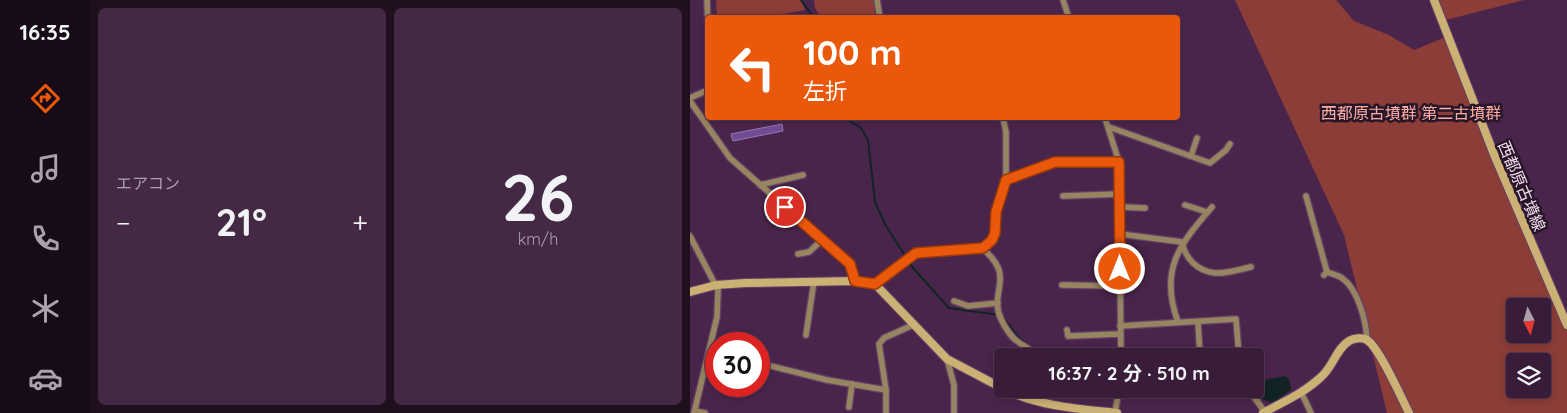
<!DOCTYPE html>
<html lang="ja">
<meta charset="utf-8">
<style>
body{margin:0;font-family:Quicksand,"Noto Sans JP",sans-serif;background:#432943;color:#f1f3f6;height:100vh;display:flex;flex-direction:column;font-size:19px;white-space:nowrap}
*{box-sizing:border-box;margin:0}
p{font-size:16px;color:#aba1ae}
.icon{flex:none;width:28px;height:28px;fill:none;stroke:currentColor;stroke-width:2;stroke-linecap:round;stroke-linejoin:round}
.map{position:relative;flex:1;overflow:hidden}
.drawer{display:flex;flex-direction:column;gap:8px;padding:8px;background:#1f0f1f;width:600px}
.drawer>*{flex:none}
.banner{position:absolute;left:15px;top:15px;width:475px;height:105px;border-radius:5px;box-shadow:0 2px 8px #0003,0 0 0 1px #523a53;background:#ea580c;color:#fff;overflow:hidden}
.needle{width:32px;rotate:174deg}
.buttons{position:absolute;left:816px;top:298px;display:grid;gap:10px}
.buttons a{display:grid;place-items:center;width:45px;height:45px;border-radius:5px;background:#381c38;box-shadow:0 2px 8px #0003,0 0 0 1px #523a53;font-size:25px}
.speed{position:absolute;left:15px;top:332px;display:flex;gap:10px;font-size:25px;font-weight:700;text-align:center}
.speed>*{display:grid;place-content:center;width:65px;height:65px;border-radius:50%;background:#381c38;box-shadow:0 2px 8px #0003,0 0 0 1px #523a53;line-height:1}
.speed .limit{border:8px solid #d22;background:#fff;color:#111}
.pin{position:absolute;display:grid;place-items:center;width:42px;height:42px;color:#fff;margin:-21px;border:2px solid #fff;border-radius:50%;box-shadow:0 1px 5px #0007}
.me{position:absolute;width:55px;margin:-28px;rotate:0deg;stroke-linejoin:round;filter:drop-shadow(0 0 4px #0008)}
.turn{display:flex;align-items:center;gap:18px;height:105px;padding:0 15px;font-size:22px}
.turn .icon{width:65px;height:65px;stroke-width:2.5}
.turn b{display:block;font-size:35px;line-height:42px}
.big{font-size:38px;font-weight:700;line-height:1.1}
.drawer .card{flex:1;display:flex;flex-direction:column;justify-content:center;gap:8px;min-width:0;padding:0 18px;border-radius:8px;background:#432943}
.drawer .dial{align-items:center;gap:0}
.dial b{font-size:65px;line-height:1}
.heat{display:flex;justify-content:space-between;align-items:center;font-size:28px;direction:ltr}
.drawer .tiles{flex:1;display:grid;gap:8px;grid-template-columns:repeat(2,1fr)}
.trip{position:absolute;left:304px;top:348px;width:270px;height:50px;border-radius:5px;background:#381c38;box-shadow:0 2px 8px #0003,0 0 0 1px #523a53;font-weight:700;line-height:50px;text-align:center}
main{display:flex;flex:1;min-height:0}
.tab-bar{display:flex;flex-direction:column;width:90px;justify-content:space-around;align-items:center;background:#160b16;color:#aba1ae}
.tab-bar .icon{width:35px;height:35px}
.tab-bar .active{color:#ea580c}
.tab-bar b{font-size:22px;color:#f1f3f6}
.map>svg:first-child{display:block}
</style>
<main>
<nav class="tab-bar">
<b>16:35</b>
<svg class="icon active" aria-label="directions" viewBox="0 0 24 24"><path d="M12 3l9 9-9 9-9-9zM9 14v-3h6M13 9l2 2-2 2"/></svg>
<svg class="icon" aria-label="music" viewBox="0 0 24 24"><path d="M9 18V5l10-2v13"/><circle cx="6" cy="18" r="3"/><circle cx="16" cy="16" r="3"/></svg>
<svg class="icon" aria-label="phone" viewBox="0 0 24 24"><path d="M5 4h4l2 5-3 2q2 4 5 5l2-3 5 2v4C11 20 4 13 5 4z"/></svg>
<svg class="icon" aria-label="climate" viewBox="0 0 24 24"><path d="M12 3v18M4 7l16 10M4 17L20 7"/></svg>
<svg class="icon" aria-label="car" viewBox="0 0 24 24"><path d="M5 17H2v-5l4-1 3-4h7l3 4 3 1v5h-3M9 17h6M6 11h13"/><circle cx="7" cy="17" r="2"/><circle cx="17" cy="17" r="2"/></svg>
</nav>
<section class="drawer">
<div class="tiles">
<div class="card"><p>エアコン</p>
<div class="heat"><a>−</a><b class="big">21°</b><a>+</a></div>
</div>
<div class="card dial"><b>26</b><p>km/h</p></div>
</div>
</section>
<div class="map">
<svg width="877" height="413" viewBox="0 0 877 413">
<rect width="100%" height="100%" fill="#4a254b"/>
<g fill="#8c3d37" fill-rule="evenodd">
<polygon points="26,0 111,0 115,10 75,17 27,17"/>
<polygon points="124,0 184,0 186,17 131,17 125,8"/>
<path d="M545 0H646L664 21 699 35 724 50 758 36 877 325V413H697L654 235ZM825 306H852V334H825ZM825 361H852V389H825Z"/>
<polygon points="744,0 834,0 752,21"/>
</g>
<polygon fill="#112325" points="595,376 599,379 601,390 583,403 572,399 565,387 578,379"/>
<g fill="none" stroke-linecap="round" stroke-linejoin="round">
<g stroke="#112325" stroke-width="2">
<polyline points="111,0 124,18"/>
<polyline points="155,118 171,128 178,140 185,202 196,226 223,268 259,308 309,315"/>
<path d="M313 317C323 330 334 348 351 351 360 353 362 351 370 356"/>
</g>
</g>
<g fill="#724b97" stroke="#937bad">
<polygon points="92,124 93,131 43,141 41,134"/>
<polygon points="405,349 418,349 418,355 423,356 405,356"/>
</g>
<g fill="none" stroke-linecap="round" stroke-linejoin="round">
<defs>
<g id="street">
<polyline points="17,0 18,28"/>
<polyline points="187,0 190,18"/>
<polyline points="373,0 379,18"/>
<polyline points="0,98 18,90"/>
<polyline points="0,101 40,158 160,264 165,281"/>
<polyline points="313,118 316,132 316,180"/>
<polyline points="415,118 429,162 431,356"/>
<polyline points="419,127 520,163 536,150 540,144"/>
<polyline points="501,156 507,138"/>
<polyline points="70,185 113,175"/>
<polyline points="373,196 430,194"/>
<polyline points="616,196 637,272"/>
<polyline points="495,205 517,212"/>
<polyline points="430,207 455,208"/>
<path d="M430 234 492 242C495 258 507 271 525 273 536 274 551 269 561 267"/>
<polyline points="0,236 28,290 27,317 4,413"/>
<path d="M293 249C327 278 298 291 311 319 314 326 321 337 327 341 334 347 340 347 343 356"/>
<polyline points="108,254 119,252 132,240"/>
<path d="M634 275 637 272C642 274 648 275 652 278 668 289 676 321 677 339"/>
<polyline points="185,284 226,253 293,249 302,240 305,233 306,212 316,180 365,162 429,162"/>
<polyline points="372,285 430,286"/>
<polyline points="264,301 278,306 308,303"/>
<path d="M488 322C469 270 489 245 522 207"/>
<polyline points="508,322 510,356"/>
<polyline points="430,326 546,319 549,356"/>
<polyline points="377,330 378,336 430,334"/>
<polyline points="116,335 124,281"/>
<polyline points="257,359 264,385 264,413"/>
<polyline points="69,363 137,380 196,390"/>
<polyline points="344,389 345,400"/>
<polyline points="558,389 575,412"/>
<polyline points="611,392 621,413"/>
<polyline points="159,407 162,384"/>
<polyline points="5,411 15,413"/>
<polyline points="196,413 196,390 189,344 194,338 223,325"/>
<polyline points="425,413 429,389"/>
</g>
<g id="secondary">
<polyline points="744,0 805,157 877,325"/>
<polyline points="0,292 26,285 55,283 165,281 185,284 257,359 312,388"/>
<path d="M314 389C347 406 390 409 427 413"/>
<path d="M573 413C593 402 614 393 631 377 643 367 646 349 659 341 664 338 673 337 677 340 689 347 712 399 719 413"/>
</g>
</defs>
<use href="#street" stroke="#654266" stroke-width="8"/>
<use href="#secondary" stroke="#654266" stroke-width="10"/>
<use href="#street" stroke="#968560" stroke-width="5.5"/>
<use href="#secondary" stroke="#ccb175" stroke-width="8"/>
</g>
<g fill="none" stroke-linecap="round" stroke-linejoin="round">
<defs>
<polyline id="route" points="95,207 160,264 165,281 185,284 226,253 293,248 302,240 305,233 306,212 316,180 365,162 429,162 430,269"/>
</defs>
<use href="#route" stroke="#983908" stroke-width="12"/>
<use href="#route" stroke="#ea580c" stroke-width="9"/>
</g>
<g text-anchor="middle" stroke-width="5" stroke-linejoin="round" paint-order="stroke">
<g font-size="16" fill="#fbada5" stroke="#261627">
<text x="721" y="119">西都原古墳群 第二古墳群</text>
</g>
<g font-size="16" fill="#f3dcf2" stroke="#261627">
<text transform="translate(832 186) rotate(67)" y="6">西都原古墳線</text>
</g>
</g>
</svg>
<div class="buttons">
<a><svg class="needle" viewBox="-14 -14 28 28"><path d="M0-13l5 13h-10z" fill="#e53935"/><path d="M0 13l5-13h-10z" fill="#aba1ae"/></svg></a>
<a><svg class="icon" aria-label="layers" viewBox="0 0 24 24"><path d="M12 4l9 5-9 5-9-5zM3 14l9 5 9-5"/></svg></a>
</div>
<div class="speed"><div class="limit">30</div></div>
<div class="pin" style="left:95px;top:207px;background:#d93025"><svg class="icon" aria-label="arrive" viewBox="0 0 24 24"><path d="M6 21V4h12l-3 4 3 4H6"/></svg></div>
<svg class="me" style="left:430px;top:269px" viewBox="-20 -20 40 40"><circle r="17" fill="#ea580c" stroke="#fff" stroke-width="3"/><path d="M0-11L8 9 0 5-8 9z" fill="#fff"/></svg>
<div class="trip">16:37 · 2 分 · 510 m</div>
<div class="banner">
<div class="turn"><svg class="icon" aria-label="left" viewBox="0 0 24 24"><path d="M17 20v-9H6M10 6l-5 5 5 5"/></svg><div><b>100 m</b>左折</div></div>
</div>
</div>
</main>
